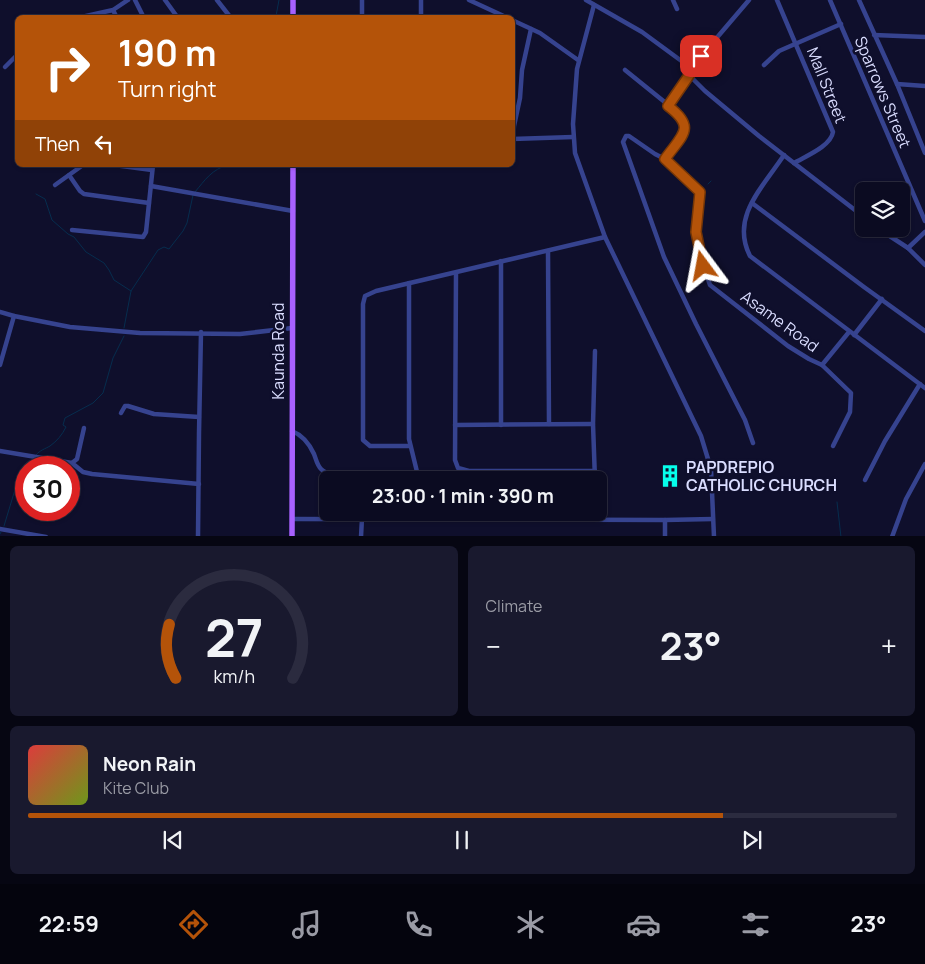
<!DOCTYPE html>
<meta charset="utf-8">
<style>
body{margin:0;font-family:Manrope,sans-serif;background:#19192e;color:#f1f3f6;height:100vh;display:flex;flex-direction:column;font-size:19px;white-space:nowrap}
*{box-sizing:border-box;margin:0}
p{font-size:16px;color:#9a9ba5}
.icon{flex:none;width:28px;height:28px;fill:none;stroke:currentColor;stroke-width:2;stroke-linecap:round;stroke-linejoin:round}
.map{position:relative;height:536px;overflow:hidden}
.sheet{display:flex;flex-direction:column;gap:10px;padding:10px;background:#060612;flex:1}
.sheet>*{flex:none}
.hud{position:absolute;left:15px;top:15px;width:500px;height:152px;border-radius:8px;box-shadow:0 1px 4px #0004,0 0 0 1px #2b2b3f;background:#b45309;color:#fff;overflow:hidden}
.buttons{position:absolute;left:855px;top:182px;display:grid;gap:10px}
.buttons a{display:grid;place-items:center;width:55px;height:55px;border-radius:8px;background:#0b0b21;box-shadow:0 1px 4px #0004,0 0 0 1px #2b2b3f;font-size:25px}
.speed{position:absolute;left:15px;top:456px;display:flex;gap:10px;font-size:25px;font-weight:700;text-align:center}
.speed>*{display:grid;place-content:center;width:65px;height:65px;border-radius:50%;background:#0b0b21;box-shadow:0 1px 4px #0004,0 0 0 1px #2b2b3f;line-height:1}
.speed .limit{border:8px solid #d22;background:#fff;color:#111}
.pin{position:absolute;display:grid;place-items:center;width:42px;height:42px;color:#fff;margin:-21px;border-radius:10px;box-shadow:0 2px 8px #0006}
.me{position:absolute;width:55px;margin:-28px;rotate:347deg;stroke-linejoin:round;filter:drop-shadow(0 0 4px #0008)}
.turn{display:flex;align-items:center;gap:18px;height:105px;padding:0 20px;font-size:22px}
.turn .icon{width:65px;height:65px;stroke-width:2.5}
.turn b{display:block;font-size:35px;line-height:42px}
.then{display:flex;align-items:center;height:48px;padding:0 20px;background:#0003;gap:10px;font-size:19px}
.big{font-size:38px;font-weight:700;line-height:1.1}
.sheet .card{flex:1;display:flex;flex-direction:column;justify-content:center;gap:8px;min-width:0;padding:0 18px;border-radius:8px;background:#19192e}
.sheet .dial{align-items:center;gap:0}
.dial svg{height:130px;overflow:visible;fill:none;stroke:#2b2b3f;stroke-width:7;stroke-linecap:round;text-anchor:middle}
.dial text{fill:#f1f3f6;stroke:none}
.song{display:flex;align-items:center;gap:15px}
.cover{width:60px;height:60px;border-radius:8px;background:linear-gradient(135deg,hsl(0 70% 55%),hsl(80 70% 35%))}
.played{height:5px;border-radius:2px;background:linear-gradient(90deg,#b45309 80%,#2b2b3f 80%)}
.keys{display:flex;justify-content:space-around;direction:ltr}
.heat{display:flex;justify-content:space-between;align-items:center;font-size:28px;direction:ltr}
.sheet .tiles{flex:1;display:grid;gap:10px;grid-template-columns:1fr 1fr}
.card:last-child{grid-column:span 2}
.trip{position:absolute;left:319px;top:471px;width:288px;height:50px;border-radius:8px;background:#0b0b21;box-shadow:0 1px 4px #0004,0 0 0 1px #2b2b3f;font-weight:700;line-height:50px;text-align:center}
.tab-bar{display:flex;height:80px;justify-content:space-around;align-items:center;background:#04040d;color:#9a9ba5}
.tab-bar .icon{width:35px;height:35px}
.tab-bar .selected{color:#b45309}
.tab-bar b{font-size:22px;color:#f1f3f6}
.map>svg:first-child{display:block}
</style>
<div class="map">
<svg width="925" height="537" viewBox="0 0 925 537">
<rect width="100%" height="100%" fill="#0f0f2c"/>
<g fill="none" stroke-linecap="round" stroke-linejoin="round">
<g stroke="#062d4e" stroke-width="1">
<polyline points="272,18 276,16 279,0"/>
<polyline points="708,184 711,181"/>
<path d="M195 192C205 180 212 169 228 165"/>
<polyline points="36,194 45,199 52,220 68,234 74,237 86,252 104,263 109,270 114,280 131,291"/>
<polyline points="124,328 131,291 158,250 164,247 169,249 183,231 187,223 193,195"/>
<path d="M36 455C40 450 45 449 50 446 57 441 62 435 66 427L63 425 65 418 93 403 103 393 113 358 124 336"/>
<polyline points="28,468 34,458"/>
<polyline points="837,502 841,537"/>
<polyline points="4,526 17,483 26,470"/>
<polyline points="0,534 1,532"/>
</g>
<g stroke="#36438f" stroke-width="4.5">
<polyline points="135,0 144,18"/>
<polyline points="165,0 178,18"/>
<polyline points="217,0 231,18"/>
<polyline points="362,0 362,18"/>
<polyline points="421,0 421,18"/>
<polyline points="469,0 508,18"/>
<polyline points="586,0 642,32 691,68 749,0"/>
<polyline points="673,0 677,9"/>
<path d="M777 0 833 132C831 146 806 156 794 163"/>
<polyline points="830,0 925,221"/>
<polyline points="859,0 897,84 925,153"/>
<polyline points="594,5 577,69 573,124 575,153 605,237 701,436 711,469 714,537"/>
<polyline points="113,10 117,18"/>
<polyline points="77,18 113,10 128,0"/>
<polyline points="512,20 540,33 578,60"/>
<polyline points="874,35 925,37"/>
<polyline points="764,65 779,51 841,24"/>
<polyline points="5,67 18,54"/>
<polyline points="691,68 692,78 705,91 759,136 864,217"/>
<polyline points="625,70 677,112 684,123 685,128 684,133 665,159 655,154 629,136 626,136 623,142 664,257 696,324 745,420 753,443"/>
<polyline points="897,84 925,86"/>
<polyline points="668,106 690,74"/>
<polyline points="512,139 573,137"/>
<polyline points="513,139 514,126 520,98 522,70 531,29"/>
<path d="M784 155C763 187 730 217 750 256L925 388"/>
<polyline points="665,159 700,192 696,232 699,253 710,285 788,346 809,359 822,365 849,332"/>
<polyline points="114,165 152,170"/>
<polyline points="69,175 80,191 84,194 149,203"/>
<polyline points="55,185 83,165"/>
<polyline points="151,186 293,211"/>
<polyline points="752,203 864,287 925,331"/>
<polyline points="879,229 908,248 925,265"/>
<polyline points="72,230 143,237 146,232 153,165"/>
<polyline points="908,248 925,232"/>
<polyline points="548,251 549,424"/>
<polyline points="456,273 455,460 458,468 469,471 595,471"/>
<polyline points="409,283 409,439 419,480"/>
<polyline points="0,312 14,316 70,327 140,333 240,334 292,328"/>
<polyline points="854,335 882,299"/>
<polyline points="0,365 14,316"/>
<polyline points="822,365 851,393 850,412 833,446"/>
<polyline points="121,413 125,406 128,406 154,414 199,417"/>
<polyline points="455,425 593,424"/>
<polyline points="501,425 501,261"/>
<polyline points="84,428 77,459 72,463 83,472 92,474 199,484"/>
<path d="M292 431C302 435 309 443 314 454 316 459 317 465 321 469 325 473 330 473 332 480"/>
<polyline points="409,446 370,446 363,440 363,304 365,296 376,291 605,237"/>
<polyline points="0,451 72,463"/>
<polyline points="595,480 593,424 595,351"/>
<polyline points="865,480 885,441 920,384"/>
<polyline points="292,519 665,520 713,519"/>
<polyline points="665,520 665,537"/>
<polyline points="0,529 46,537"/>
<polyline points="198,537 199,433 201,332"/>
<polyline points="361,537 362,518"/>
<polyline points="892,537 906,499 925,464"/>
</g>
<g stroke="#a861ff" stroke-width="5.5">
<polyline points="293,18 293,0"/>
<polyline points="292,537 293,165"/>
</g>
</g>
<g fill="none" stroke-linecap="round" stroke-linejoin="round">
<defs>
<path id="route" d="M701 56 691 68 690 74 668 106C697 128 682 135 665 159L700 192 696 232 703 266"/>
</defs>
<use href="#route" stroke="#753606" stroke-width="12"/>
<use href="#route" stroke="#b45309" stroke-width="9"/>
</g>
<defs>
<symbol id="building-bare" viewBox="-9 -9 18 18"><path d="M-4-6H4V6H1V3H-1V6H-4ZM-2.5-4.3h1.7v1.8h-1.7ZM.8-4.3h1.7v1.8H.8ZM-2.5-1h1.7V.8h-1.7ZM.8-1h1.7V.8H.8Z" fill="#06ffeb" stroke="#0f0f2c" stroke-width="2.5" paint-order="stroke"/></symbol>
</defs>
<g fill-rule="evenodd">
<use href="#building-bare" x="654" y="460" width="32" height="32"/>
</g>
<g text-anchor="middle" stroke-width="5" stroke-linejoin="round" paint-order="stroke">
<g font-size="16" fill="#daddff" stroke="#0f0f2c">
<text transform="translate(827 85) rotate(68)" y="6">Mall Street</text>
<text transform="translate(883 92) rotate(67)" y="6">Sparrows Street</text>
<text transform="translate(780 321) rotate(36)" y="6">Asame Road</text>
<text transform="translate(278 351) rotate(-90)" y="6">Kaunda Road</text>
</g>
<g font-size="16" font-weight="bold" fill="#daddff" stroke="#0f0f2c" text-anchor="start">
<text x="686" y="473">PAPDREPIO<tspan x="686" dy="18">CATHOLIC CHURCH</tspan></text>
</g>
</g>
</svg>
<div class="buttons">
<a><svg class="icon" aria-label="layers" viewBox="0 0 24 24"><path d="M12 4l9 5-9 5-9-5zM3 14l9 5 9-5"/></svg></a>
</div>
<div class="speed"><div class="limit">30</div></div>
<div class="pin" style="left:701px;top:56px;background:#d93025"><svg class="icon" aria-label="arrive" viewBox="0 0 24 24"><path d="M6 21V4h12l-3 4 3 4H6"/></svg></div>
<svg class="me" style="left:703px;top:266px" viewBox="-20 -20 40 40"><path d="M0-17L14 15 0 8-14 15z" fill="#b45309" stroke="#fff" stroke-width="4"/></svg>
<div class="trip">23:00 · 1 min · 390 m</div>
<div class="hud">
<div class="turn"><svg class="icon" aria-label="right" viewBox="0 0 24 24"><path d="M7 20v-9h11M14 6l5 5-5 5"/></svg><div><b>190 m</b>Turn right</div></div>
<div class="then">Then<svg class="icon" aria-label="left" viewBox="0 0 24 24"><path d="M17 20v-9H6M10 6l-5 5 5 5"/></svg></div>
</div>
</div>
<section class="sheet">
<div class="tiles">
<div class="card dial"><svg viewBox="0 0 100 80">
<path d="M14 69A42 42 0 1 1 86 69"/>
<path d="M14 69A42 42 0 0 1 10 36" stroke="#b45309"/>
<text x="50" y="56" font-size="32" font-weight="700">27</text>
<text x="50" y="72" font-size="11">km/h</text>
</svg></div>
<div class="card"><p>Climate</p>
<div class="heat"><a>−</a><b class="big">23°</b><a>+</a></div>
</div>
<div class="card">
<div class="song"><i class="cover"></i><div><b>Neon Rain</b><p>Kite Club</p></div></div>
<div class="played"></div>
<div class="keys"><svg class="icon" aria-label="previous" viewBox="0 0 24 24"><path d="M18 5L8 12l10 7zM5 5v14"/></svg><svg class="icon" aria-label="pause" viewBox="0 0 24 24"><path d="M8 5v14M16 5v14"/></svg><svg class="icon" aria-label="next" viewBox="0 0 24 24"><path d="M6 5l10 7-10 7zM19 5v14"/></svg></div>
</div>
</div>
</section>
<nav class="tab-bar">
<b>22:59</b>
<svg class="icon selected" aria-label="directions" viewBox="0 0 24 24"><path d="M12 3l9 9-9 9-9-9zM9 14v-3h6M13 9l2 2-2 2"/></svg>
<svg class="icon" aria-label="music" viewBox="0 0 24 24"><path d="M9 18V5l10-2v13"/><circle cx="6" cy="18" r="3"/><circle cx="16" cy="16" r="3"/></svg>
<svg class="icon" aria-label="phone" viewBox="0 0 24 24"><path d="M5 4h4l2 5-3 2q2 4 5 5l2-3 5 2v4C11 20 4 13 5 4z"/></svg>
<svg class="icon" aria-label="climate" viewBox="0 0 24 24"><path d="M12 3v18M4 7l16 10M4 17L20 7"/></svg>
<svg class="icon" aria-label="car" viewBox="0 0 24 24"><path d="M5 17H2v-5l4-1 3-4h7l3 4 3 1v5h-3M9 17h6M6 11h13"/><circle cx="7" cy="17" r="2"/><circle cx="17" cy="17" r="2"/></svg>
<svg class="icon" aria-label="filters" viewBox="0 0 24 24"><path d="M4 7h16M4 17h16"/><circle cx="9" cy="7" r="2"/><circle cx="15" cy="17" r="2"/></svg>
<b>23°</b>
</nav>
